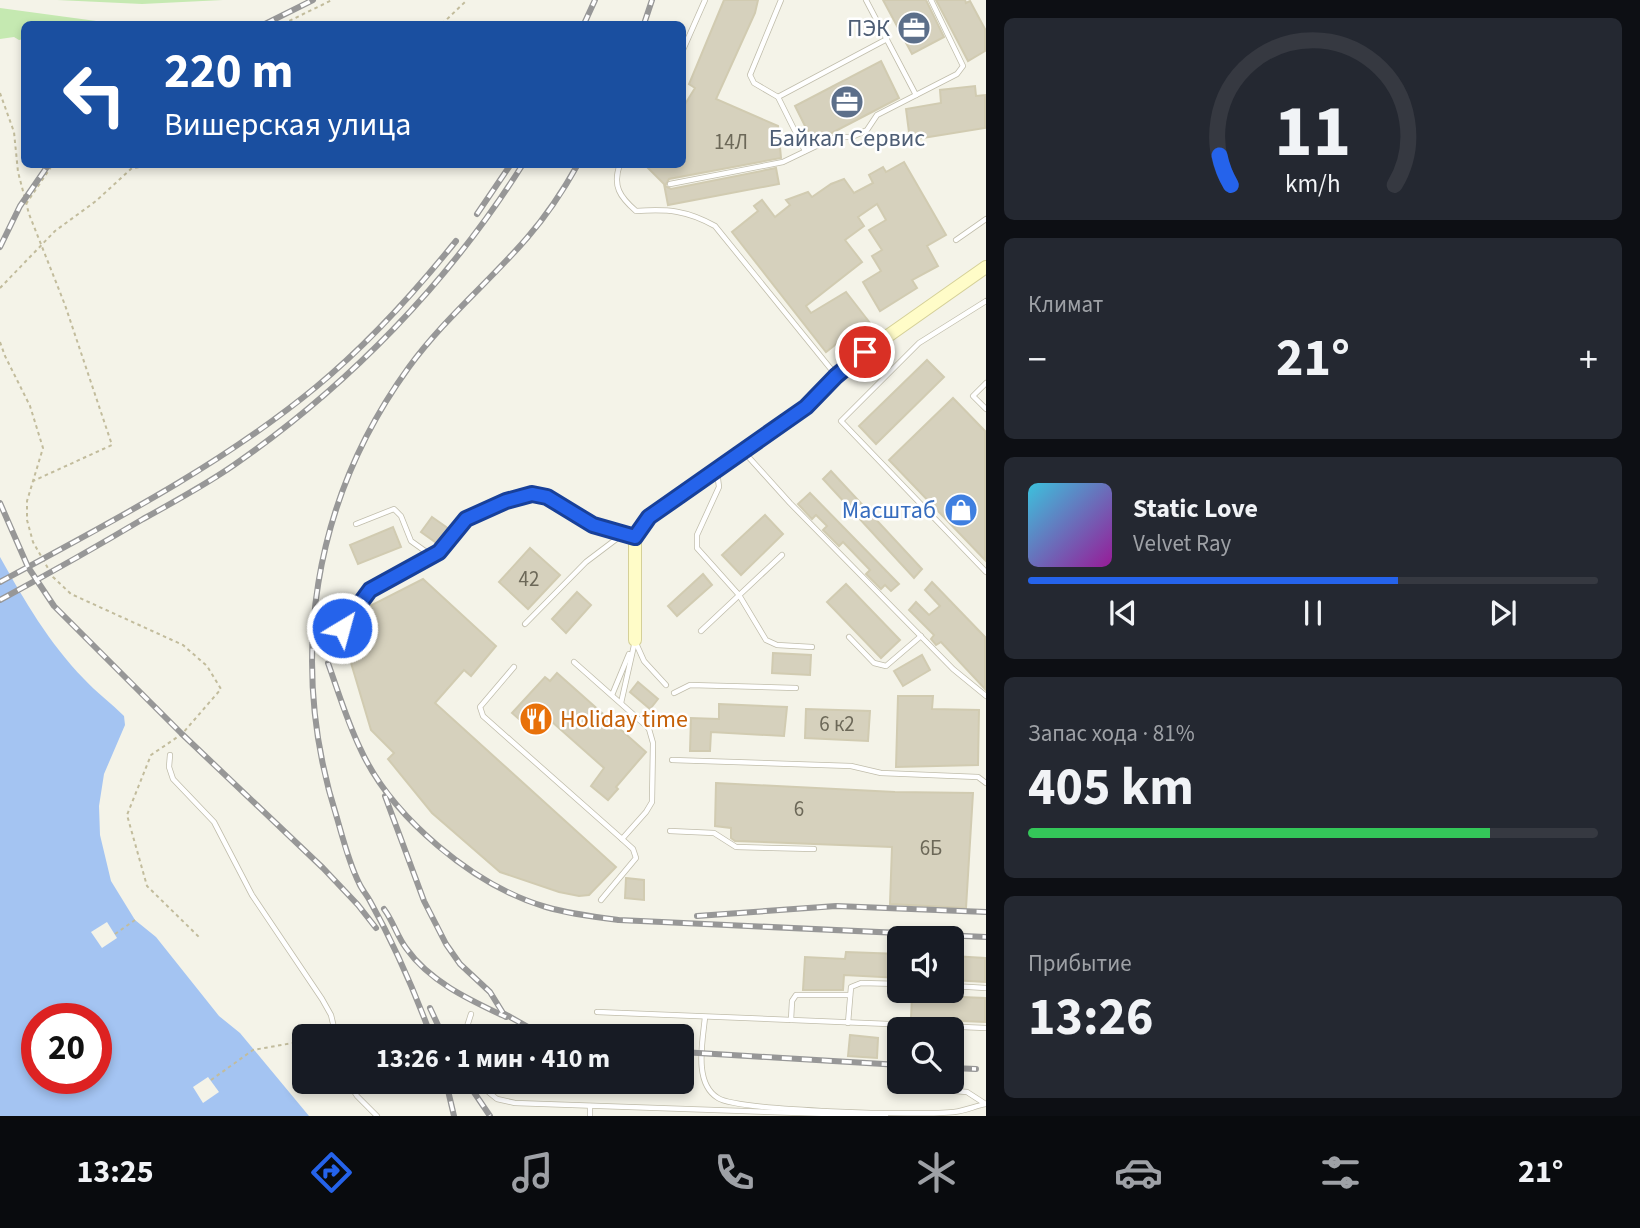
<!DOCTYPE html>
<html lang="ru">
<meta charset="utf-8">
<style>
body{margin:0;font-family:"Source Sans 3",sans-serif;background:#242831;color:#f1f3f6;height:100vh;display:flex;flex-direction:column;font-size:26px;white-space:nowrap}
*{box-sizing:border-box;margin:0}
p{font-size:23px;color:#9ea1a6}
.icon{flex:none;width:38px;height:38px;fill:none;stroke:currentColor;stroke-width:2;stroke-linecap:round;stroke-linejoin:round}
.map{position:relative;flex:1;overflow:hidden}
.side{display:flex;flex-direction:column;gap:18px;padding:18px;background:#0d0f14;width:654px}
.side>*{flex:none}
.guide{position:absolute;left:21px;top:21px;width:665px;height:147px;border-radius:10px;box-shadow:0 4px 10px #0003;background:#1a4fa0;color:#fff;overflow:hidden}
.buttons{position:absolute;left:887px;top:926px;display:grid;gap:14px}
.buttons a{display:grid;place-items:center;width:77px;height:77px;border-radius:10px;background:#171b24;box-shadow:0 4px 10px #0003;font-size:35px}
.speed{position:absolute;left:21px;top:1003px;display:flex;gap:14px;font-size:35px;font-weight:700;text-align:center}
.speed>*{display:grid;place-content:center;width:91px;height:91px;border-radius:50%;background:#171b24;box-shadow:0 4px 10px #0003;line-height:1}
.speed .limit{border:10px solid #d22;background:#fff;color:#111}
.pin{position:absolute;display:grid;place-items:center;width:60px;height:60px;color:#fff;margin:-30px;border:4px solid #fff;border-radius:50%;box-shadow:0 2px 7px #0007}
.me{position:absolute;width:77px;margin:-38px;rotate:37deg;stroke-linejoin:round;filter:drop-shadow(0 0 5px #0008)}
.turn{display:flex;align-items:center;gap:24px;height:147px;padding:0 28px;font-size:32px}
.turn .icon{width:91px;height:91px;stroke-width:2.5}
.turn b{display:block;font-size:49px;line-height:60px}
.big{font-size:52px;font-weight:700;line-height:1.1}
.side .card{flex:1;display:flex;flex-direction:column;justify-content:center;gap:10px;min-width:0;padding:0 24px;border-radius:10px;background:#242831}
.side .dial{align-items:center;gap:0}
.dial svg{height:182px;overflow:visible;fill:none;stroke:#363941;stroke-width:7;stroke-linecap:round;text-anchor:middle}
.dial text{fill:#f1f3f6;stroke:none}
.song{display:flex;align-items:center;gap:21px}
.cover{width:84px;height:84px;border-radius:10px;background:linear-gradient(135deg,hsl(190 70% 55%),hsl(300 70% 35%))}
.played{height:7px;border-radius:4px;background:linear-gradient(90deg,#2563eb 65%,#363941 65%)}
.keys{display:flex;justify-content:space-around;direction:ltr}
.heat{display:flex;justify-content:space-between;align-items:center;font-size:38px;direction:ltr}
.charge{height:10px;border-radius:5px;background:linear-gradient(90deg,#34c759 81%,#363941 0)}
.trip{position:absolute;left:292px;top:1024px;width:402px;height:70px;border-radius:10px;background:#171b24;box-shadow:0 4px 10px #0003;font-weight:700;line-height:70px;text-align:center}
.tabs{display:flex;height:112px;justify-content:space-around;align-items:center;background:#090b0e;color:#9ea1a6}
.tabs .icon{width:49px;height:49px}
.tabs .active{color:#2563eb}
.tabs b{font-size:32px;color:#f1f3f6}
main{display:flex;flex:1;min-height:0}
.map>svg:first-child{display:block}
</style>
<main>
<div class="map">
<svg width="986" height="1116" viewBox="0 0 986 1116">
<rect width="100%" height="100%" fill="#f4f3e8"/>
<g fill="#c5e9b1">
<polygon points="57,0 223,0 142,4"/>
<polygon points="0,8 111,23 166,24 24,24 24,39 19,40 14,37 0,39"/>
</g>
<path fill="#a4c4f2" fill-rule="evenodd" d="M0 557C24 600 49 643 84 679 96 692 111 703 124 716L125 725 104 774 99 806 100 835 111 881 135 920 156 937 219 1016 240 1033 309 1116H0ZM37 1018H96V1078H37Z"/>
<g fill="#f4f3e8">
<polygon points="107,922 117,938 102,948 91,932"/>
<polygon points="208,1077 219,1092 203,1103 193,1087"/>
</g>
<g fill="#d6d1bd" stroke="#d1cbb1" stroke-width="2">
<polygon points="724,0 758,0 755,13 716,99 778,126 781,158 669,179 665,186 671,189 776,168 779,184 668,205 664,184 644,164 682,164 682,109 695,88 689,84"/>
<polygon points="883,0 926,0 944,37 912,54"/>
<polygon points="936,0 965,0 966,3 970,1 985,29 985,51 968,61"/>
<polygon points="881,61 899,98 822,138 807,130 795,106"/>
<polygon points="975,86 976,96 985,95 985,128 910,140 906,109 941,103 940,90"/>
<polygon points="904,162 946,235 927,246 938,266 912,280 917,288 880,311 863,282 881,271 872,256 882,250 869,230 886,220 877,204 858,217 864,226 845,240 862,262 806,306 811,313 846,292 870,323 852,337 849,334 826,352 732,232 758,211 754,206 762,200 775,217 790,205 786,200 808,192 812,197 831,184 844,179 854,193 873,183 869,175 883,167 886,172"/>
<polygon points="927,360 944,377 876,444 859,426"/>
<polygon points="953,398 985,431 985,560 889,460"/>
<polygon points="831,471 922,569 914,578 823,479"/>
<polygon points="810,493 899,584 891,591 885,585 881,589 866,574 870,570 843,542 839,546 823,530 827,526 816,515 812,519 798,504"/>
<polygon points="765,515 783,534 741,575 722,555"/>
<polygon points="432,517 449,529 438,544 421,532"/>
<polygon points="393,527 401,547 358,564 350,545"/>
<polygon points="530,548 560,575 528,609 499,582"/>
<polygon points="703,574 712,585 677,616 668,606"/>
<polygon points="423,579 496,646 471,676 464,670 435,703 616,867 589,895 579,896 559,892 500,872 432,813 388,759 394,753 371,730 343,636 364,609"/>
<polygon points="932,582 985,637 985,689 941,642 936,645 931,639 934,635 909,610 916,602 929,615 940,606 925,590"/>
<polygon points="846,584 900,640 881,658 827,602"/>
<polygon points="577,592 591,605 566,633 552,619"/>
<polygon points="773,653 811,655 810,675 772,673"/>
<polygon points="922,655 930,670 903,686 894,671"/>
<polygon points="557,673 646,752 616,787 618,789 608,800 591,786 604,768 542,713 527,726 512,713 545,677 550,681"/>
<polygon points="638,682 658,699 650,709 630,692"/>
<polygon points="898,696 933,696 932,709 979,710 978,765 896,767"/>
<polygon points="719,704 787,707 784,736 711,732 710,751 690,751 691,718 719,719"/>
<polygon points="806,709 870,711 868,741 805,738"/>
<polygon points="716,783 895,792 973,793 966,908 890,904 892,847 735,841 731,838 731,828 715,826"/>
<polygon points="626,878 644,880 644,900 625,898"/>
<polygon points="846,952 900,954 900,978 844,975 843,990 803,990 805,957 845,959"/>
<polygon points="952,956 985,958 985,982 952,980"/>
<polygon points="912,995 985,998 985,1022 911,1019"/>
<polygon points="850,1035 878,1038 877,1058 848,1056"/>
</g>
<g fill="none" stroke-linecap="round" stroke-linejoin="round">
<defs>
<g id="lane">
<polyline points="781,0 750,75 754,83 778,97 805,151"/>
<polyline points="866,0 916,95"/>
<polyline points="682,52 705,0"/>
<polyline points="778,97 887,39"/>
<path d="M620 164C612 186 620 197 636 211 668 209 686 210 715 226L835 374"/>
<polyline points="670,184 783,162 835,137 852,137 867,130 877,115 957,74 963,66 931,0"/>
<polyline points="956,240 986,219"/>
<polyline points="986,301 919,343 841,421 986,572"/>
<polyline points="986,383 973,396 986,409"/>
<polyline points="744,452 790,503 953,669 986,696"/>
<polyline points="717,471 719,487 697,535 697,548 739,595 766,640 777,645 812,647"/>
<polyline points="356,524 394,509 401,516 411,541 432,556"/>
<polyline points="525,624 586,562 623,534 635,537"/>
<polyline points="342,628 370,590 439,552 466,519 506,501 532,494 547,497 593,525 623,534"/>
<polyline points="701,631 782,555"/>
<polyline points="849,637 874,663 886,666 921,636"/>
<polyline points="635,641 644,661 666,685"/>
<polyline points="514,667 480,707 483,716 622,839 646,812 652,802 653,743 649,729 644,724 574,662"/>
<polyline points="674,693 690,685 796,688"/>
<polyline points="612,695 629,654"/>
<polyline points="621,703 635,641"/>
<polyline points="170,755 169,767 173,779 214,822 252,895 322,999 331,1015 336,1036"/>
<polyline points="672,760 851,766 881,773 978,777 986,783"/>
<polyline points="670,831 714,833 736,847 814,849"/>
<polyline points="601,900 636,858 633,849 622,839"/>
<polyline points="952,986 986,988"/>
<polyline points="597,1012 986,1028"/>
<path d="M705 1017C703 1040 693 1083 718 1098 738 1111 924 1116 954 1112 965 1111 975 1106 986 1104"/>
<polyline points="791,1020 792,1001 796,995 850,995"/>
<polyline points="848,1023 851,987 861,983 900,984"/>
<polyline points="464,1036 471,1014"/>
<polyline points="348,1082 357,1096 377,1116"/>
<polyline points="476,1082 497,1099 515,1103 886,1116"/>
<polyline points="895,1086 967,1092 984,1103"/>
<polyline points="590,1116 590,1106"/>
</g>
<polyline id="secondary" points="635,640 635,537 649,517 806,407 836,376 865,352 986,267"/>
</defs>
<use href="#lane" stroke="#c0bdab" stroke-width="6"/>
<use href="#secondary" stroke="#d5d098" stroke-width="14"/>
<g stroke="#c2bc9c" stroke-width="2" stroke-dasharray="3.5 3.5" stroke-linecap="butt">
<polyline points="283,24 332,0"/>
<polyline points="442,24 467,0"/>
<polyline points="0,93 14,132 18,172 29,214 65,305 112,445 33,481"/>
<polyline points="26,204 53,164"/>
<polyline points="0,288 55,231 96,201 132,168 173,164"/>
<polyline points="0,342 5,356 30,406 43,448 27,501 27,520 33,542 53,577 71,594 183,645 207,666 221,689 182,734 151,755 127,815 147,886 200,938"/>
<polyline points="115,934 135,920"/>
<polyline points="211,1080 253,1050 304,1041"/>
</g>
<use href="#lane" stroke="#fff" stroke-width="4.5"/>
<use href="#secondary" stroke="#fffcc8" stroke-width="12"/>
<defs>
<g id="rail">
<polyline points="265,24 313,0"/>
<polyline points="584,24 595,0"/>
<polyline points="644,24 652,0"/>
<polyline points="477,214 511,164"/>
<polyline points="0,247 20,206 49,164"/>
<polyline points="0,503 28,567 54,606 182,734 323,868 358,905 376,928"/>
<path d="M0 582C109 523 220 466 316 387 368 344 414 293 456 241"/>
<path d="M0 600C48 574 96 547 143 519 174 502 205 485 234 465 348 386 449 282 523 164"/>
<path d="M328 663C338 691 347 721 360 748 391 817 474 886 546 907 570 914 595 917 619 920L986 937"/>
<polyline points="385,796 424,901 446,944 460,964 490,992 503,1013 537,1032"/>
<path d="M384 909C393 921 397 936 406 948 430 982 470 1000 506 1017"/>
<polyline points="697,916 836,906 986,912"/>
<polyline points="430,1008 443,1036"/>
<path d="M431 1036C414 990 394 944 370 901 367 895 362 890 359 883 349 863 343 839 337 818 287 661 313 500 409 367 444 319 489 282 527 238 547 215 563 191 578 164"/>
<polyline points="682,1052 900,1065"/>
<polyline points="952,1068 976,1069"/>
<polyline points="446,1082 454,1116"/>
<polyline points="467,1082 490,1116"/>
</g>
</defs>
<use href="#rail" stroke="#979797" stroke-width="6"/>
<use href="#rail" stroke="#fff" stroke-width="3.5" stroke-dasharray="10" stroke-linecap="butt"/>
</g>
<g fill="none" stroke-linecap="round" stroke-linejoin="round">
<defs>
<polyline id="route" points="342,628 370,590 439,552 466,519 506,501 532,494 547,497 593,525 635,537 649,517 806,407 836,376 865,352"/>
</defs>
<use href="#route" stroke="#184099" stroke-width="18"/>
<use href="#route" stroke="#2563eb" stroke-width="12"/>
</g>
<defs>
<symbol id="office-disc" viewBox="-11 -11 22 22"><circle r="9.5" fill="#5c6f8a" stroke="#fff"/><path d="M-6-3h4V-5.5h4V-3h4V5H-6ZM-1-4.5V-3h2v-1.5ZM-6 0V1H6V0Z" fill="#fff"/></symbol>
<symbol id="shop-disc" viewBox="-11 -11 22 22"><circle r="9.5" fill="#3f7fe0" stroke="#fff"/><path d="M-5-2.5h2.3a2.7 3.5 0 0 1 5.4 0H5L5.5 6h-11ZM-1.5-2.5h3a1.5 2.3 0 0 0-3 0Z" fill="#fff"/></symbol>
<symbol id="restaurant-disc" viewBox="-11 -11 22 22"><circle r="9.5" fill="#e8710a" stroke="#fff"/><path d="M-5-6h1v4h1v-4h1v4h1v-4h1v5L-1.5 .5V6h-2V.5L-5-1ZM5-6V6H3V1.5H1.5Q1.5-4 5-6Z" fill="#fff"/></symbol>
</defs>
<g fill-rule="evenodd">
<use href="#office-disc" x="895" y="9" width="38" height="38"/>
<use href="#office-disc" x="828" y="83" width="38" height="38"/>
<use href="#shop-disc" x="942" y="491" width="38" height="38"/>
<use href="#restaurant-disc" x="517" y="700" width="38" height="38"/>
</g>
<g text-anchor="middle" stroke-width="5" stroke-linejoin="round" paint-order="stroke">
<g font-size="21" fill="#6c6858">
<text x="731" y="149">14Л</text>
<text x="529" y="586">42</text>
<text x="837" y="731">6 к2</text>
<text x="799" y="816">6</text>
<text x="931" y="855">6Б</text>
</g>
<g font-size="24" fill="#4e5e75" stroke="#fff" text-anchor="end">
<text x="890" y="36">ПЭК</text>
<text x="847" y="146" text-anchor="middle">Байкал Сервис</text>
</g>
<g font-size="24" fill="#366cbe" stroke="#fff" text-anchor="end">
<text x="936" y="518">Масштаб</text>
</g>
<g font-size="24" fill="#c56008" stroke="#fff" text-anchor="start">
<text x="560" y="727">Holiday time</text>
</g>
</g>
</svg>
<div class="buttons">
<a><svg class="icon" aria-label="sound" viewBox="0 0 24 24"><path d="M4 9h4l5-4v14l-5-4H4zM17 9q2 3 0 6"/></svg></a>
<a><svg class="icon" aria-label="search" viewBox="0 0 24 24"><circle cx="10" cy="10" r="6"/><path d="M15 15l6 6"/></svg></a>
</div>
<div class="speed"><div class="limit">20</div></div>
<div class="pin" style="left:865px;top:352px;background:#d93025"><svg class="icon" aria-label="arrive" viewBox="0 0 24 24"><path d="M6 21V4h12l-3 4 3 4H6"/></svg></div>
<svg class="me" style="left:342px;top:628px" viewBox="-20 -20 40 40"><circle r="17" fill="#2563eb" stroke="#fff" stroke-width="3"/><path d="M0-11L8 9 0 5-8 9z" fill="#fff"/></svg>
<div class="trip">13:26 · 1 мин · 410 m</div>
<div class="guide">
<div class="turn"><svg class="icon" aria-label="left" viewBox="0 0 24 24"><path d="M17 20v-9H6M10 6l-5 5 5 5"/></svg><div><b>220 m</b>Вишерская улица</div></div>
</div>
</div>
<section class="side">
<div class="card dial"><svg viewBox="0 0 100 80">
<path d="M14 69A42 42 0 1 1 86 69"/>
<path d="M14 69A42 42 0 0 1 9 56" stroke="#2563eb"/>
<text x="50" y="56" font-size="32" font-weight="700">11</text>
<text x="50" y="72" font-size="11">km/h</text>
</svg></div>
<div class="card"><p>Климат</p>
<div class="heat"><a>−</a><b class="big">21°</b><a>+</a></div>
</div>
<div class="card">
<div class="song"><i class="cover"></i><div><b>Static Love</b><p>Velvet Ray</p></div></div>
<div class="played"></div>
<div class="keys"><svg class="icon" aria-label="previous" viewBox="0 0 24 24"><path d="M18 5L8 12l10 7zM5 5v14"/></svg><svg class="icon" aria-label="pause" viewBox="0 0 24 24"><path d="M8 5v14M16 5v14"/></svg><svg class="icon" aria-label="next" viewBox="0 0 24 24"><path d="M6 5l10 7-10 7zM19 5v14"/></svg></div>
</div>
<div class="card"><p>Запас хода · 81%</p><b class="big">405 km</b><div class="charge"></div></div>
<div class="card"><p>Прибытие</p><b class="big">13:26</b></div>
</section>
</main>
<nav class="tabs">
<b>13:25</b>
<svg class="icon active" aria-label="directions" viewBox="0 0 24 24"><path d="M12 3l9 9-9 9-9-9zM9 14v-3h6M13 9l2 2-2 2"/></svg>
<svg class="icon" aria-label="music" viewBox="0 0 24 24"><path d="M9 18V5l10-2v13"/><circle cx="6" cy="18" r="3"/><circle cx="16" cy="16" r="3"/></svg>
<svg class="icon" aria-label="phone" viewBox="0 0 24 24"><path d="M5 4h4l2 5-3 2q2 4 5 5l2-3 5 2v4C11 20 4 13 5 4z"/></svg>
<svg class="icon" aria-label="climate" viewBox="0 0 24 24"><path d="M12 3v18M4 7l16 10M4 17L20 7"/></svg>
<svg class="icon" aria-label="car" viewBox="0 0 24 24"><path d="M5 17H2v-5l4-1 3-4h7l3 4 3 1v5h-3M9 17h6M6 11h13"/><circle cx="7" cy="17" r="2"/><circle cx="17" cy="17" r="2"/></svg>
<svg class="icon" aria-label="filters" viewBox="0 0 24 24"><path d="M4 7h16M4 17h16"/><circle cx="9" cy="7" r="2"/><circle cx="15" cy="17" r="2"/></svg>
<b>21°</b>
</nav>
